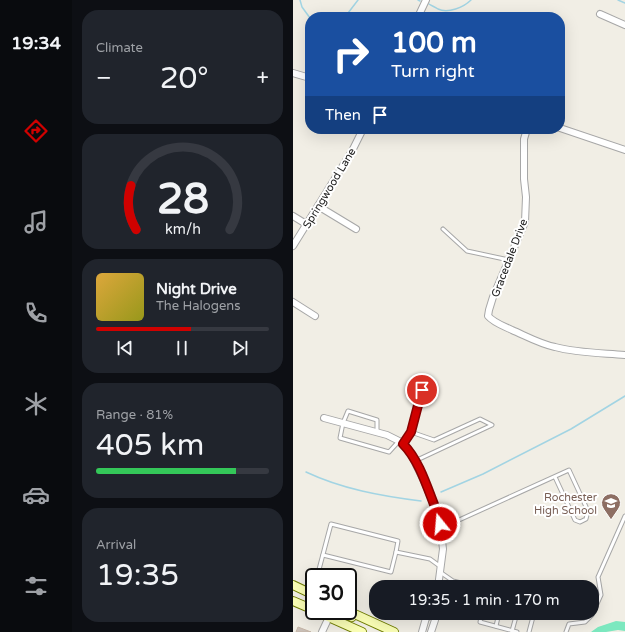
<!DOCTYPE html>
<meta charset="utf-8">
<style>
body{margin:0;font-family:"Varela Round",sans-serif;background:#20242c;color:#f1f3f6;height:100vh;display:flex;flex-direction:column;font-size:15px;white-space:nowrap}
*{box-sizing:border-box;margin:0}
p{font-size:13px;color:#9ea1a6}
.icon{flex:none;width:22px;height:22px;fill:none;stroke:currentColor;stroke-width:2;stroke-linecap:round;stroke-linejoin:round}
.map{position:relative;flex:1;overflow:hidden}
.side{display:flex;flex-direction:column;gap:10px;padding:10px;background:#0d0f14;width:221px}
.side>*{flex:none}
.guide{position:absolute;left:12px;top:12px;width:260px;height:122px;border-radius:16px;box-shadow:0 4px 16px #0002;background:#1a4fa0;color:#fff;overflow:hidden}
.speed{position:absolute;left:12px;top:568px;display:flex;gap:8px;font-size:20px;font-weight:700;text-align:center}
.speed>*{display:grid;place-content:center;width:52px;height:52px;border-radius:50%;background:#171b24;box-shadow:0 4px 16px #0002;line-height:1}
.speed .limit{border:2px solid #111;border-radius:6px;background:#fff;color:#111}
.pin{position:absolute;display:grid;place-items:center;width:34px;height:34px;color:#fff;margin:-17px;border:2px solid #fff;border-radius:50%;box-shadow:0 1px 4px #0007}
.me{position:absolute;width:44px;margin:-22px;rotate:343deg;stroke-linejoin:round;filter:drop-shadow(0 0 3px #0008)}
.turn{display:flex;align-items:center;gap:14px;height:84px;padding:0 20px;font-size:18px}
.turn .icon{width:52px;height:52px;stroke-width:2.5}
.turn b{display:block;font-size:28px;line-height:34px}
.then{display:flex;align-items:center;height:38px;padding:0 20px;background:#0003;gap:8px;font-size:15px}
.big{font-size:30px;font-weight:600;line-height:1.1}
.side .widget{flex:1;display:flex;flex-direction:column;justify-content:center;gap:6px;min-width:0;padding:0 14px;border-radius:16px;background:#20242c}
.side .dial{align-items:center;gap:0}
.dial svg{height:104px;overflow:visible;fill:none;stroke:#363941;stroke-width:7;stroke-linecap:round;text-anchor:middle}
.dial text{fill:#f1f3f6;stroke:none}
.song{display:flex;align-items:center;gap:12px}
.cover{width:48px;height:48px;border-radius:6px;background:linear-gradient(135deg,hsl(40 70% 55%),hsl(60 70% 35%))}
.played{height:4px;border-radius:2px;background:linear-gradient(90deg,#d00100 55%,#363941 55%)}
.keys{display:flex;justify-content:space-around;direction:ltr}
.heat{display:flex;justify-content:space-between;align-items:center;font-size:22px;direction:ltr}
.charge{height:6px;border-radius:3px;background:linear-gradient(90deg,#34c759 81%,#363941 0)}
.trip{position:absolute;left:76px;top:580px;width:230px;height:40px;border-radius:16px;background:#171b24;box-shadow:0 4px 16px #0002;font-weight:600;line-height:40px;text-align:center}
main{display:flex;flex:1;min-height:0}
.tabs{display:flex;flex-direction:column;width:72px;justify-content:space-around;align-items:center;background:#090b0e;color:#9ea1a6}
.tabs .icon{width:28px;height:28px}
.tabs .current{color:#d00100}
.tabs b{font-size:18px;color:#f1f3f6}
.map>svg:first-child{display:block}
</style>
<main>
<nav class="tabs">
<b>19:34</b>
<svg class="icon current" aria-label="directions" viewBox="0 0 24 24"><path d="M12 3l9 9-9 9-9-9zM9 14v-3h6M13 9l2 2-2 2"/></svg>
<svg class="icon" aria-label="music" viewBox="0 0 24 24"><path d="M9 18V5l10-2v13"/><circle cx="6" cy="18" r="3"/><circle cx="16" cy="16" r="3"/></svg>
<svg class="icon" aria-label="phone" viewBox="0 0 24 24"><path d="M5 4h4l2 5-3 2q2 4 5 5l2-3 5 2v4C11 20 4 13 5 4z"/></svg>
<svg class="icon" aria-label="climate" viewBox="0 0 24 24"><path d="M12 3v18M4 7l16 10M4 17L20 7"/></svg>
<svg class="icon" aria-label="car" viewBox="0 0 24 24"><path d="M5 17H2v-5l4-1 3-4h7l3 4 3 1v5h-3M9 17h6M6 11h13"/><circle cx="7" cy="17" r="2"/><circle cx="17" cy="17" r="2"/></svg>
<svg class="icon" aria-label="filters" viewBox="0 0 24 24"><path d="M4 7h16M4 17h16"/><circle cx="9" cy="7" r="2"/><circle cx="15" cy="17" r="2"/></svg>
</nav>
<section class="side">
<div class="widget"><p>Climate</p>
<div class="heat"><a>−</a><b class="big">20°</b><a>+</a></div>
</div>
<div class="widget dial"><svg viewBox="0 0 100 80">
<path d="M14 69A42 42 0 1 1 86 69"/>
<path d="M14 69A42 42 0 0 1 10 35" stroke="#d00100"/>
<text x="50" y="56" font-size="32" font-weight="700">28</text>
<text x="50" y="72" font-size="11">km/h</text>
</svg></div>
<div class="widget">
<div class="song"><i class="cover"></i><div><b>Night Drive</b><p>The Halogens</p></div></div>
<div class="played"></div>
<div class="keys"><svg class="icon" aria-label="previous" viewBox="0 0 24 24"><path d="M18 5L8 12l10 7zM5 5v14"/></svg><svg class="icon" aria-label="pause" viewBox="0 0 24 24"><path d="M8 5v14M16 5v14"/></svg><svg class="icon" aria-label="next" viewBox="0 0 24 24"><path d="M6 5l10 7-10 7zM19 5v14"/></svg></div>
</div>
<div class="widget"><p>Range · 81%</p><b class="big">405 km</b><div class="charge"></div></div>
<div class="widget"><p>Arrival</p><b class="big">19:35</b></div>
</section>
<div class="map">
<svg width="332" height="632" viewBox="0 0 332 632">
<rect width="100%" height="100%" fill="#f1eee5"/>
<polygon fill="#7ce8bf" points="323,621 332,622 332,631 325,630 313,632 298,632 305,627"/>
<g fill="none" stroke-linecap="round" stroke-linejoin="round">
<g stroke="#a2d4e3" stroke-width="1.5">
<polyline points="7,0 9,7 17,18"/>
<polyline points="125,0 127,1"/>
<polyline points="325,0 332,3"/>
<path d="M136 4C139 6 142 7 145 9 155 14 171 7 178 0"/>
<polyline points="22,17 28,14 33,17"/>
<polyline points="52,17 65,0"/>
<path d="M13 472C49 489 88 496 128 501"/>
<polyline points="148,492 190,474 278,429 332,396"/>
</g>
</g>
<polygon fill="#cac0b8" stroke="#c5b4a6" points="5,627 18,632 3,632"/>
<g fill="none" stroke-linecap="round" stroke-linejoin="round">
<defs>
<g id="lane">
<polyline points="150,229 174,251 216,260"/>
<polyline points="84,432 84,420 55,411 50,423 47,438 96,452 106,441"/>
<polyline points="118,432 129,390"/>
<polyline points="110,444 118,432 141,440 187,419 199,425 122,461"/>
<polyline points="147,524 166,520 276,470 295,511 293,519 287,522 282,520 262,477"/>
<polyline points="30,555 98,572 103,552"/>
<polyline points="147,572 160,581 184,587"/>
<polyline points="24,577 38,524 105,541 103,552 137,559 148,567"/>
<polyline points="196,587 197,587"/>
<polyline points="189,613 187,622 224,632"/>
<polyline points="203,626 206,613"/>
<polyline points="219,631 224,613"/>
<polyline points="236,632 241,613"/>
<polyline points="273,632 276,624 292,622 299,615 308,595 305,577 332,516"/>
</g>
<g id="street">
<polyline points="307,14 332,25"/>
<polyline points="125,17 133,0"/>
<polyline points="0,73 17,78"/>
<polyline points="267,128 332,150"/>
<path d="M234 129 231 139V179L233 197 232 222 200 297 196 310 195 316C201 323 211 326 219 330 233 336 247 344 262 347 284 353 309 353 332 355"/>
<polyline points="25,206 63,229"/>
<polyline points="0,216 13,224"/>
<polyline points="0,246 59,151 70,129"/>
<polyline points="0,302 22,316"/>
<polyline points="31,418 94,435 108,442 116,450 131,481 146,517 150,549 145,587"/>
<polyline points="29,632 36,617"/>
<polyline points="129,632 133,618 139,615"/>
<polyline points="138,632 142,620 139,613"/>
</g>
<g id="secondary">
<polyline points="0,585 21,595"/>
<polyline points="0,601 21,610"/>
<polyline points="22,611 69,632"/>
<polyline points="46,611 59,617"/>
<polyline points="55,611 101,632"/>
</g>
</defs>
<use href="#lane" stroke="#a7a7a7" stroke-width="5"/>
<use href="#street" stroke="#a7a7a7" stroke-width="8"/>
<use href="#secondary" stroke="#707e00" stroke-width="10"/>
<use href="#lane" stroke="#fff" stroke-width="3"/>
<use href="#street" stroke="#fff" stroke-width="6"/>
<use href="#secondary" stroke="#fbffb6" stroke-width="8"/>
</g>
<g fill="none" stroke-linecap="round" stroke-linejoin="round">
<defs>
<path id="route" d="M129 390 118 432 110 444C128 462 136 494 146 517L147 524"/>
</defs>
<use href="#route" stroke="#870100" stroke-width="10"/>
<use href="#route" stroke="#d00100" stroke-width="7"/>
</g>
<defs>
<symbol id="school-pin" viewBox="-11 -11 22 30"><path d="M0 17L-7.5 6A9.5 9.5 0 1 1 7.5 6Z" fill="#8d6e63" stroke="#fff"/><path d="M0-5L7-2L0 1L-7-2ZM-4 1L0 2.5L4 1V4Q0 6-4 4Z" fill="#fff"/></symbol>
</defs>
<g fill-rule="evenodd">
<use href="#school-pin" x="307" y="492" width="22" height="30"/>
</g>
<g text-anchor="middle" stroke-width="4" stroke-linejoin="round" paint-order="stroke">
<g font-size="11" fill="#202020" stroke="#fff">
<text transform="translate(36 188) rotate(-59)" y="4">Springwood Lane</text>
<text transform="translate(216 258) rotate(-69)" y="4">Gracedale Drive</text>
</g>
<g font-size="11" fill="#785e54" stroke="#fff" text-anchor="end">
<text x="304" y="501">Rochester<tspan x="304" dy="13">High School</tspan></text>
</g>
</g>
</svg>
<div class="speed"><div class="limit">30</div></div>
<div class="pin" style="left:129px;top:390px;background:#d93025"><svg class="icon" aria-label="arrive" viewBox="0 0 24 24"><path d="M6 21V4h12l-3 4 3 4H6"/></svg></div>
<svg class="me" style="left:147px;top:524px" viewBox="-20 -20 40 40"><circle r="17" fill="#d00100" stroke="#fff" stroke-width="3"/><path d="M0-11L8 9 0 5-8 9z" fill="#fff"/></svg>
<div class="trip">19:35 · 1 min · 170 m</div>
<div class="guide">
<div class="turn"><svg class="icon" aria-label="right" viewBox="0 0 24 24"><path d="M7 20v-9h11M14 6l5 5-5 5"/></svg><div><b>100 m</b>Turn right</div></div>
<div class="then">Then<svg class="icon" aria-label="arrive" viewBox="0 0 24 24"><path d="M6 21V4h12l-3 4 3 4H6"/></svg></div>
</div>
</div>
</main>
